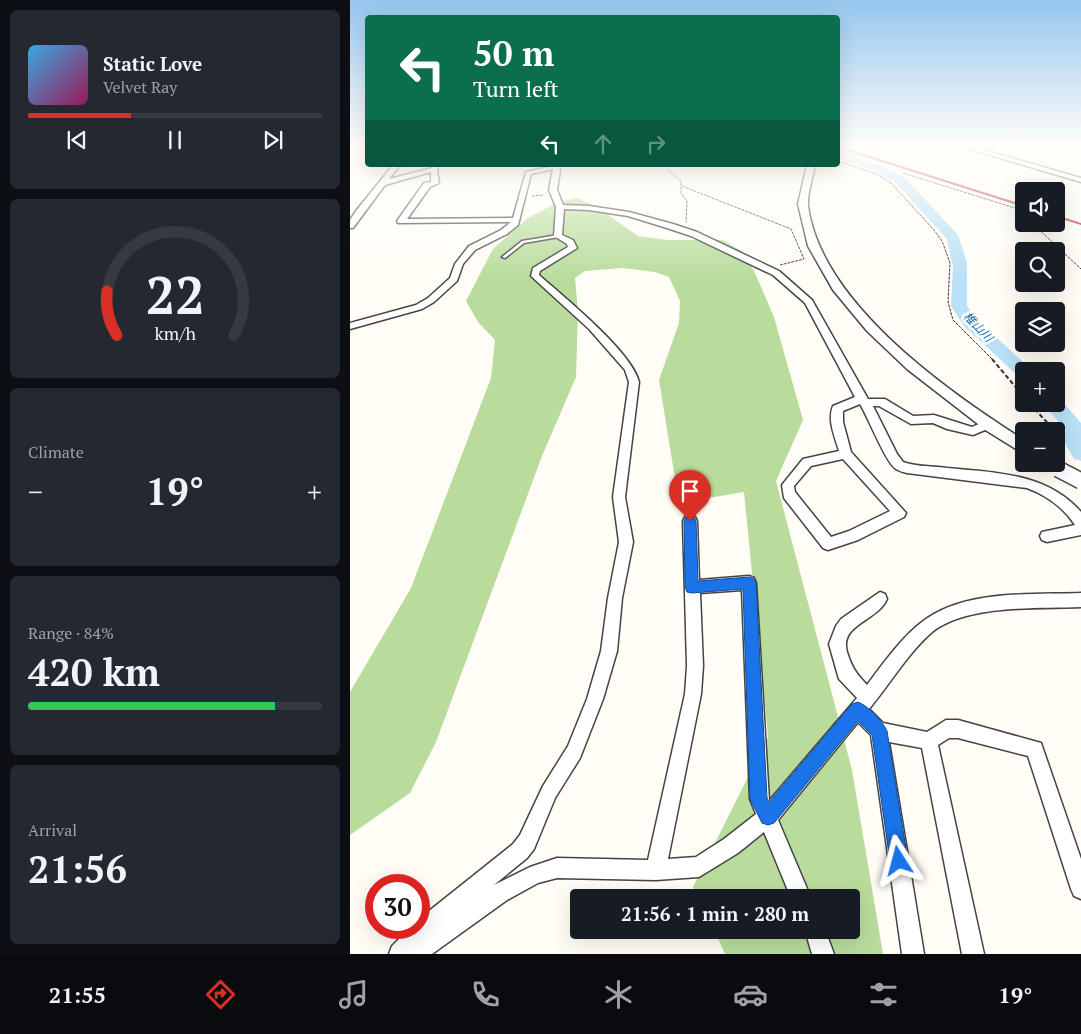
<!DOCTYPE html>
<meta charset="utf-8">
<style>
body{margin:0;font-family:"PT Serif","Noto Sans JP",serif;background:#242831;color:#f1f3f6;height:100vh;display:flex;flex-direction:column;font-size:19px;white-space:nowrap}
*{box-sizing:border-box;margin:0}
p{font-size:16px;color:#9ea1a6}
.icon{flex:none;width:28px;height:28px;fill:none;stroke:currentColor;stroke-width:2;stroke-linecap:round;stroke-linejoin:round}
.map{position:relative;flex:1;overflow:hidden}
.details{display:flex;flex-direction:column;gap:10px;padding:10px;background:#0d0f14;width:350px}
.details>*{flex:none}
.top-card{position:absolute;left:15px;top:15px;width:475px;height:152px;border-radius:5px;box-shadow:0 5px 20px #0002;background:#0b6e4f;color:#fff;overflow:hidden}
.fabs{position:absolute;left:665px;top:182px;display:grid;gap:10px}
.fabs a{display:grid;place-items:center;width:50px;height:50px;border-radius:5px;background:#171b24;box-shadow:0 5px 20px #0002;font-size:25px}
.speed{position:absolute;left:15px;top:874px;display:flex;gap:10px;font-size:25px;font-weight:700;text-align:center}
.speed>*{display:grid;place-content:center;width:65px;height:65px;border-radius:50%;background:#171b24;box-shadow:0 5px 20px #0002;line-height:1}
.speed .limit{border:8px solid #d22;background:#fff;color:#111}
.pin{position:absolute;display:grid;place-items:center;width:42px;height:42px;color:#fff;margin:-51px -21px;border-radius:50% 50% 50% 0;rotate:-45deg;box-shadow:0 0 5px #0007}
.pin .icon{rotate:45deg}
.me{position:absolute;width:55px;margin:-28px;rotate:351deg;stroke-linejoin:round;filter:drop-shadow(0 0 4px #0008)}
.turn{display:flex;align-items:center;gap:18px;height:105px;padding:0 25px;font-size:22px}
.turn .icon{width:65px;height:65px;stroke-width:2.5}
.turn b{display:block;font-size:35px;line-height:42px}
.lanes{display:flex;align-items:center;height:48px;padding:0 25px;background:#0003;justify-content:center;gap:25px;direction:ltr}
.lanes .off{opacity:.35}
.big{font-size:38px;font-weight:800;line-height:1.1}
.details .card{flex:1;display:flex;flex-direction:column;justify-content:center;gap:8px;min-width:0;padding:0 18px;border-radius:8px;background:#242831}
.details .dial{align-items:center;gap:0}
.dial svg{height:130px;overflow:visible;fill:none;stroke:#363941;stroke-width:7;stroke-linecap:round;text-anchor:middle}
.dial text{fill:#f1f3f6;stroke:none}
.song{display:flex;align-items:center;gap:15px}
.cover{width:60px;height:60px;border-radius:8px;background:linear-gradient(135deg,hsl(200 70% 55%),hsl(330 70% 35%))}
.played{height:5px;border-radius:2px;background:linear-gradient(90deg,#d93025 35%,#363941 35%)}
.keys{display:flex;justify-content:space-around;direction:ltr}
.heat{display:flex;justify-content:space-between;align-items:center;font-size:28px;direction:ltr}
.charge{height:8px;border-radius:4px;background:linear-gradient(90deg,#34c759 84%,#363941 0)}
.trip{position:absolute;left:220px;top:889px;width:290px;height:50px;border-radius:5px;background:#171b24;box-shadow:0 5px 20px #0002;font-weight:800;line-height:50px;text-align:center}
.tab-bar{display:flex;height:80px;justify-content:space-around;align-items:center;background:#090b0e;color:#9ea1a6}
.tab-bar .icon{width:35px;height:35px}
.tab-bar .selected{color:#d93025}
.tab-bar b{font-size:22px;color:#f1f3f6}
main{display:flex;flex:1;min-height:0}
.map>svg:first-child{display:block}
</style>
<main>
<section class="details">
<div class="card">
<div class="song"><i class="cover"></i><div><b>Static Love</b><p>Velvet Ray</p></div></div>
<div class="played"></div>
<div class="keys"><svg class="icon" aria-label="previous" viewBox="0 0 24 24"><path d="M18 5L8 12l10 7zM5 5v14"/></svg><svg class="icon" aria-label="pause" viewBox="0 0 24 24"><path d="M8 5v14M16 5v14"/></svg><svg class="icon" aria-label="next" viewBox="0 0 24 24"><path d="M6 5l10 7-10 7zM19 5v14"/></svg></div>
</div>
<div class="card dial"><svg viewBox="0 0 100 80">
<path d="M14 69A42 42 0 1 1 86 69"/>
<path d="M14 69A42 42 0 0 1 8 42" stroke="#d93025"/>
<text x="50" y="56" font-size="32" font-weight="700">22</text>
<text x="50" y="72" font-size="11">km/h</text>
</svg></div>
<div class="card"><p>Climate</p>
<div class="heat"><a>−</a><b class="big">19°</b><a>+</a></div>
</div>
<div class="card"><p>Range · 84%</p><b class="big">420 km</b><div class="charge"></div></div>
<div class="card"><p>Arrival</p><b class="big">21:56</b></div>
</section>
<div class="map">
<svg width="731" height="954" viewBox="0 0 731 954">
<rect width="100%" height="100%" fill="#fffdf5"/>
<polygon fill="#b9dc9c" points="227,198 247,207 288,236 318,240 373,240 393,252 405,273 424,317 453,420 426,481 502,770 533,954 375,954 364,930 501,930 501,898 348,897 343,887 418,737 394,492 329,503 309,380 329,323 330,301 319,277 305,272 272,268 235,271 225,278 228,312 226,377 192,456 86,742 60,793 0,835 0,692 61,588 141,378 145,340 128,322 116,301 143,249 178,218 208,202"/>
<g fill="none" stroke-linecap="round" stroke-linejoin="round">
<g fill="#b9e0f7" fill-rule="evenodd">
<polygon points="488,152 529,165 554,177 608,235 617,263 617,306 626,319 683,371 674,371 674,378 668,376 614,326 601,306 603,267 597,239 546,183 521,169 488,158"/>
<polygon points="706,398 710,399 731,423 731,461 724,459 713,439 716,431 694,404 706,404"/>
</g>
<defs>
<polygon id="service" points="208,235 209,235 209,237 174,243 155,258 152,257 172,241"/>
<g id="minor">
<polygon points="606,145 616,145 731,178 731,182"/>
<path d="M43 165H50L39 179 82 168 83 165H89L87 170 89 183 80 187 57 219 163 218 176 172 208 165 210 170 207 190 213 205 239 206 279 212 323 224 347 232 429 271 462 300 518 399H535L563 416 584 415 622 427 638 420 644 424 642 427 623 435 597 429 583 423 561 424 529 406H523L547 454 553 462C564 466 576 466 588 467 639 473 694 470 731 512V535L697 542 692 540 690 536 692 532 725 525C714 508 696 495 677 488L557 473C553 472 549 471 546 469 536 463 518 417 510 404L493 411V422L501 452 556 513 554 517 508 540 478 550 473 548 434 498 432 485 453 459 489 451C485 437 477 420 483 406L505 397 455 303 423 275 341 236 317 228 278 216 239 210 214 209 212 235 223 240 227 248 190 271 189 275C215 298 282 352 289 382L275 497 283 542 272 598 267 651 253 699 230 758 205 798 184 849 177 858 144 885 180 867 207 858 298 860 335 694 337 666 333 521 335 517 340 515 345 517 347 521 349 580 399 576 404 578 406 583 419 801 507 698 489 679 479 644 486 626 491 619 530 592 535 594 537 599C528 621 489 624 497 652 502 668 506 673 517 685 532 665 552 637 572 622 614 589 681 595 731 593V607C688 609 617 604 582 632 557 654 540 684 519 709L533 723 577 732 596 720H608L691 743 731 859V899L724 896 721 889 678 756 608 738H599L588 745 634 954H612L572 748 539 742 574 954H552L521 735 508 722 428 820 461 898H441L414 832 388 853 349 877 306 880 207 878 188 883 157 900 82 954H39L42 946 60 928H69V919L163 844 170 835 193 786 218 746 237 699 251 651 258 598 269 542 263 497 279 382 275 370 239 329 181 276 183 268 218 247 217 244 204 236 206 207 199 190 203 169 181 174 168 225 157 234 125 250 113 264 107 281 84 302 72 309 0 329V323L66 305 78 298 100 278 105 264 119 246 151 230 161 222 48 223 47 221 74 183 81 182V172L35 185 3 228H0V220L6 211ZM493 459 540 511 499 531 481 537 445 492 444 486 461 466ZM392 590 400 799 406 814 374 839 346 857 318 859 351 694 353 666 350 593Z"/>
<polygon points="455,930 475,930 484,954 462,954"/>
</g>
<path id="tertiary" d="M457 165H465C463 177 457 194 458 206 471 303 597 391 674 440V454L637 431 557 369 517 331 483 290 458 246 448 204Z"/>
</defs>
<use href="#service" stroke="#444" stroke-width="3"/>
<use href="#minor" stroke="#444" stroke-width="3"/>
<use href="#tertiary" stroke="#444" stroke-width="3"/>
<g stroke="#333" stroke-width="1" stroke-dasharray="3 1" stroke-linecap="butt">
<polyline points="488,161 526,174 541,183 584,230 592,241 600,263 598,302 603,320 643,360"/>
<polyline points="320,165 318,170 331,181 331,193 337,201 336,222"/>
<polyline points="553,173 668,209 674,215"/>
<polyline points="332,186 441,229 454,259 430,265"/>
<polyline points="182,196 194,195"/>
<polyline points="683,224 731,269"/>
</g>
<g stroke="#333" stroke-width="2" stroke-dasharray="4.5 2.5" stroke-linecap="butt">
<polyline points="642,359 674,397"/>
<polyline points="680,404 705,431"/>
<polyline points="706,434 712,443 714,457"/>
</g>
<use href="#service" fill="#fff" fill-rule="evenodd"/>
<use href="#minor" fill="#fff" fill-rule="evenodd"/>
<use href="#tertiary" fill="#fff" fill-rule="evenodd"/>
<g stroke="#c4262e" stroke-width="2">
<polyline points="488,147 674,206"/>
<polyline points="706,216 731,224"/>
</g>
<defs>
<polyline id="tertiary-bridge" points="708,469 731,481"/>
</defs>
<use href="#tertiary-bridge" stroke="#444" stroke-width="18" stroke-linecap="butt"/>
<use href="#tertiary-bridge" stroke="#fff" stroke-width="15"/>
</g>
<linearGradient id="sky" x2="0" y2="1"><stop stop-color="#95c6ee"/><stop offset="0.52" stop-color="#fffefa"/><stop offset="1" stop-color="#fffefa" stop-opacity="0"/></linearGradient>
<rect width="731" height="279" fill="url(#sky)"/>
<path fill="#1a73e8" stroke="#114b97" d="M340 516 344 517 346 521 348 581 399 577 404 579 406 583 417 798 419 802 502 704 508 702C518 706 532 720 537 731L558 861 555 867 549 870 543 867 540 861 522 735 508 721 424 823 418 825 412 823 400 799 393 589 342 593 337 592 335 587 334 521 336 517Z"/>
<g text-anchor="middle" stroke-width="5" stroke-linejoin="round" paint-order="stroke">
<g font-size="12" font-style="italic" fill="#1768a6" stroke="#fff">
<text transform="translate(628 327) rotate(46)" y="4">椎山川</text>
</g>
</g>
</svg>
<div class="fabs">
<a><svg class="icon" aria-label="sound" viewBox="0 0 24 24"><path d="M4 9h4l5-4v14l-5-4H4zM17 9q2 3 0 6"/></svg></a>
<a><svg class="icon" aria-label="search" viewBox="0 0 24 24"><circle cx="10" cy="10" r="6"/><path d="M15 15l6 6"/></svg></a>
<a><svg class="icon" aria-label="layers" viewBox="0 0 24 24"><path d="M12 4l9 5-9 5-9-5zM3 14l9 5 9-5"/></svg></a>
<a>+</a>
<a>−</a>
</div>
<div class="speed"><div class="limit">30</div></div>
<div class="pin" style="left:340px;top:521px;background:#d93025"><svg class="icon" aria-label="arrive" viewBox="0 0 24 24"><path d="M6 21V4h12l-3 4 3 4H6"/></svg></div>
<svg class="me" style="left:549px;top:861px" viewBox="-20 -20 40 40"><path d="M0-17L14 15 0 8-14 15z" fill="#1a73e8" stroke="#fff" stroke-width="4"/></svg>
<div class="trip">21:56 · 1 min · 280 m</div>
<div class="top-card">
<div class="turn"><svg class="icon" aria-label="left" viewBox="0 0 24 24"><path d="M17 20v-9H6M10 6l-5 5 5 5"/></svg><div><b>50 m</b>Turn left</div></div>
<div class="lanes"><svg class="icon" aria-label="left" viewBox="0 0 24 24"><path d="M17 20v-9H6M10 6l-5 5 5 5"/></svg><svg class="icon off" aria-label="ahead" viewBox="0 0 24 24"><path d="M12 20V5M6 11l6-6 6 6"/></svg><svg class="icon off" aria-label="right" viewBox="0 0 24 24"><path d="M7 20v-9h11M14 6l5 5-5 5"/></svg></div>
</div>
</div>
</main>
<nav class="tab-bar">
<b>21:55</b>
<svg class="icon selected" aria-label="directions" viewBox="0 0 24 24"><path d="M12 3l9 9-9 9-9-9zM9 14v-3h6M13 9l2 2-2 2"/></svg>
<svg class="icon" aria-label="music" viewBox="0 0 24 24"><path d="M9 18V5l10-2v13"/><circle cx="6" cy="18" r="3"/><circle cx="16" cy="16" r="3"/></svg>
<svg class="icon" aria-label="phone" viewBox="0 0 24 24"><path d="M5 4h4l2 5-3 2q2 4 5 5l2-3 5 2v4C11 20 4 13 5 4z"/></svg>
<svg class="icon" aria-label="climate" viewBox="0 0 24 24"><path d="M12 3v18M4 7l16 10M4 17L20 7"/></svg>
<svg class="icon" aria-label="car" viewBox="0 0 24 24"><path d="M5 17H2v-5l4-1 3-4h7l3 4 3 1v5h-3M9 17h6M6 11h13"/><circle cx="7" cy="17" r="2"/><circle cx="17" cy="17" r="2"/></svg>
<svg class="icon" aria-label="filters" viewBox="0 0 24 24"><path d="M4 7h16M4 17h16"/><circle cx="9" cy="7" r="2"/><circle cx="15" cy="17" r="2"/></svg>
<b>19°</b>
</nav>
